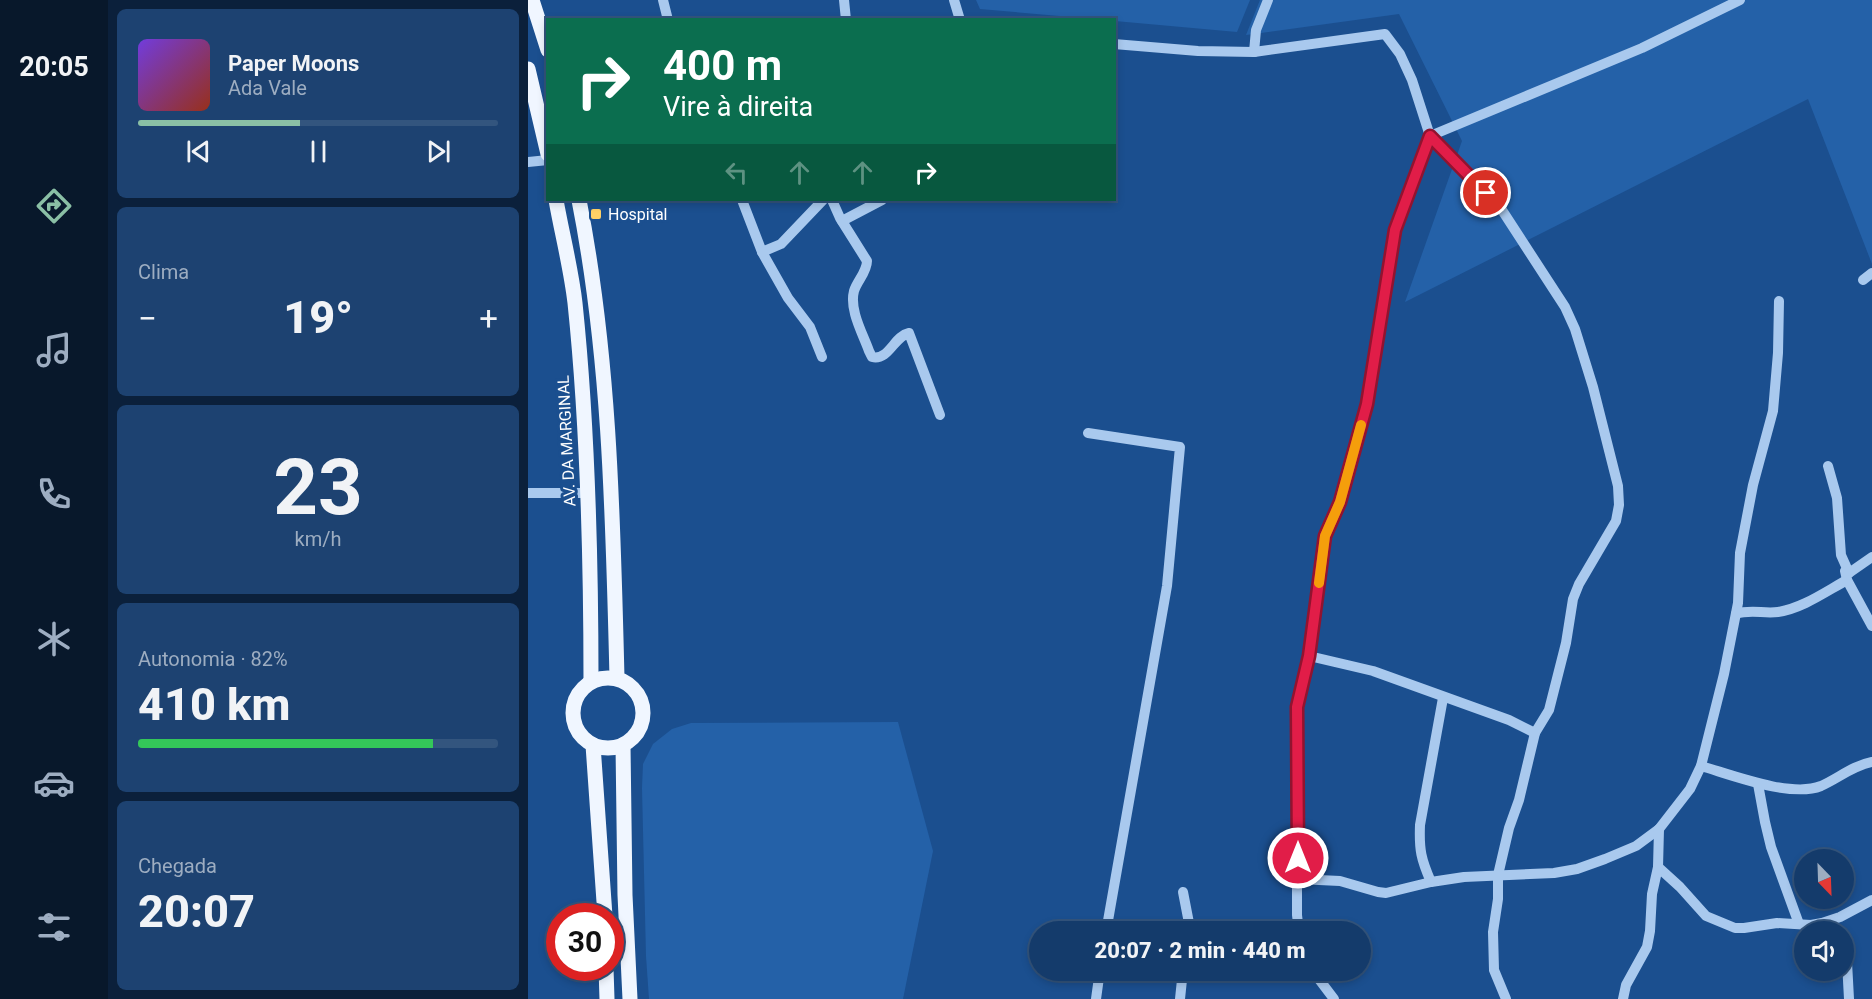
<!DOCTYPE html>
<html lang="pt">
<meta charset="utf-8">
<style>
body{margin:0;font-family:Roboto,sans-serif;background:#1d4271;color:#f1f3f6;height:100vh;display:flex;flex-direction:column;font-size:22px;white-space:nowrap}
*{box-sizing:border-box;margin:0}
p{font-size:20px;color:#9dadc1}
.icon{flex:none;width:33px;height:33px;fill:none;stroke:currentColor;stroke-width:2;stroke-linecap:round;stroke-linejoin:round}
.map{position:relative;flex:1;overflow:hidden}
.side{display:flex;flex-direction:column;gap:9px;padding:9px;background:#0b203b;width:420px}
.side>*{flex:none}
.guide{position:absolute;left:18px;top:18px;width:570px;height:183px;border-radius:0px;box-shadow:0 3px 9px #0003,0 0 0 2px #33557e;background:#0b6e4f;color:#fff;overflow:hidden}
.needle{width:39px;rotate:157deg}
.controls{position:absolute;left:1266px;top:849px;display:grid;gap:12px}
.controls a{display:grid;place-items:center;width:60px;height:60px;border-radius:50%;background:#143b6b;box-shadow:0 3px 9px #0003,0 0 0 2px #33557e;font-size:30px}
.speed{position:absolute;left:18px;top:903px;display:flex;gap:12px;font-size:30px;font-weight:700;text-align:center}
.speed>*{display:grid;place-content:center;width:78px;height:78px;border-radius:50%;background:#143b6b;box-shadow:0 3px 9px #0003,0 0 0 2px #33557e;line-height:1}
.speed .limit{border:9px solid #d22;background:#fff;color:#111}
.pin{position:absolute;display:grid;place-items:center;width:51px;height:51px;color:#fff;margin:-26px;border:3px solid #fff;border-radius:50%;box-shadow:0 2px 6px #0007}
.me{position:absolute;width:66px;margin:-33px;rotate:0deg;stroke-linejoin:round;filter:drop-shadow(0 0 4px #0008)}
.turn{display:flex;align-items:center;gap:21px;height:126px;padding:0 18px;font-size:27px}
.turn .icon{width:78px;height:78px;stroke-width:2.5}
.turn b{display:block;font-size:42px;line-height:51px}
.lanes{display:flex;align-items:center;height:57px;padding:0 18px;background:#0003;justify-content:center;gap:30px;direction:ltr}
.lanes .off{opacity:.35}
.big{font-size:45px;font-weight:800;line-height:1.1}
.side .tile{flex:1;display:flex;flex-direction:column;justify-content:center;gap:9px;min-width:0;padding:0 21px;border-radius:9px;background:#1d4271}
.side .dial{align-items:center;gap:0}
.dial b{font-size:78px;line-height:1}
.song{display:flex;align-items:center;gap:18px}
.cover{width:72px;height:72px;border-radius:9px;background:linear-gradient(135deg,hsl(260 70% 55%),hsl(10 70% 35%))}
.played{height:6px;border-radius:3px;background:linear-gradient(90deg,#8abfa5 45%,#33557e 45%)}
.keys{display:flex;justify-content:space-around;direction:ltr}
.heat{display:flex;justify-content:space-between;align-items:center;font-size:33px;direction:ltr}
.charge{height:9px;border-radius:4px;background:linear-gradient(90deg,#34c759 82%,#33557e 0)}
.trip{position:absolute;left:501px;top:921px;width:342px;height:60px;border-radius:30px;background:#143b6b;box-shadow:0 3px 9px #0003,0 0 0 2px #33557e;font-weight:800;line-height:60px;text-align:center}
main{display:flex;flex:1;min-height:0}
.tab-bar{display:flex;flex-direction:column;width:108px;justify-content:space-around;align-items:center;background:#08182b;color:#9dadc1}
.tab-bar .icon{width:42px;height:42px}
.tab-bar .current{color:#8abfa5}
.tab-bar b{font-size:27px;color:#f1f3f6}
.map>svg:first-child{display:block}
</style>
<main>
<nav class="tab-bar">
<b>20:05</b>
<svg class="icon current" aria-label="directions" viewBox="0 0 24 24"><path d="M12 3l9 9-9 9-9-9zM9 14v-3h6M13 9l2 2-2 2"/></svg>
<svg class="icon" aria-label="music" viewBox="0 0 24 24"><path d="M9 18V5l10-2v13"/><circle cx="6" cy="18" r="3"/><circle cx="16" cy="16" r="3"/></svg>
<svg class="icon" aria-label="phone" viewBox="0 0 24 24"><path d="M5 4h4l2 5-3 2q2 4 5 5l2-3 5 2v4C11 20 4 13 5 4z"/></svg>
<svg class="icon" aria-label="climate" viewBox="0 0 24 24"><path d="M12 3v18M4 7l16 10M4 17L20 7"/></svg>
<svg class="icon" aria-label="car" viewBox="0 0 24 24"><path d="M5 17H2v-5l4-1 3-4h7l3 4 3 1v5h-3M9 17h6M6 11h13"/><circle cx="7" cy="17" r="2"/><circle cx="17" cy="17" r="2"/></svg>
<svg class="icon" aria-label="filters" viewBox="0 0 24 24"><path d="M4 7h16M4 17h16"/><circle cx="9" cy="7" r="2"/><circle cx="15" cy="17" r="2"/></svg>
</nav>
<section class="side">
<div class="tile">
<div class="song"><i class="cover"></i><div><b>Paper Moons</b><p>Ada Vale</p></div></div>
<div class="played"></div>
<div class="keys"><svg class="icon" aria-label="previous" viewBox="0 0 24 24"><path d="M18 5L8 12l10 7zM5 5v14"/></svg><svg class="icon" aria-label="pause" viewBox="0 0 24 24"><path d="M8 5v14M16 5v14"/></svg><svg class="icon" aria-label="next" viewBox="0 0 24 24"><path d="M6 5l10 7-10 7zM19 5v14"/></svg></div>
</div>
<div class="tile"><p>Clima</p>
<div class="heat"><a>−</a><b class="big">19°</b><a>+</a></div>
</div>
<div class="tile dial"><b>23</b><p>km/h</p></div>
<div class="tile"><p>Autonomia · 82%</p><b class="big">410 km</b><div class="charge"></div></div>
<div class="tile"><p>Chegada</p><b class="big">20:07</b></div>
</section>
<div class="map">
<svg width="1344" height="999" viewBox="0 0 1344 999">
<rect width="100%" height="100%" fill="#1b4f8f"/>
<g fill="#2461a8">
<polygon points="448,0 722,0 709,32 587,21 586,20 566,19 452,9"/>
<polygon points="732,0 1344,0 1344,264 1280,99 877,302 934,141 871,14 718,35"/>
<polygon points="370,722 405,851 375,999 121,999 118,956 114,788 115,764 125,744 144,729 163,723"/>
</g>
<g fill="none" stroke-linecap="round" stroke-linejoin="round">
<g stroke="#a9c9ee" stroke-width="10">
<polyline points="135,0 140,20"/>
<polyline points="316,0 318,20"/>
<polyline points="426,0 432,20"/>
<polyline points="586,44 670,51 726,52 728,30 740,0"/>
<polyline points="726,52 857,34 872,54 884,80 902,136 972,207 1037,307 1047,329 1065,387 1090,486 1091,505 1088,521 1051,584 1045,599 1038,643 1021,710 1007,733 991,800 981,828 970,875 970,899 965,932 966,970 978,999"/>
<polyline points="0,162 20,160"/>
<polyline points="214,200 234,252 260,298 282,327 294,357"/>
<path d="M304 200 312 218 339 261C339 272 329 281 326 291 321 310 335 334 341 351L344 357C361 361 366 336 381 333L412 415"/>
<polyline points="314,221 354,200"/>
<polyline points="234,252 253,244 295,200"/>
<polyline points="1335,280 1344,273"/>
<polyline points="560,433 652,447 639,586 578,932"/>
<polyline points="1300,466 1309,498 1313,555 1321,573"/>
<polyline points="0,493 60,493"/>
<polyline points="1344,557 1321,573 1317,571 1319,580 1344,626"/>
<path d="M1208 614C1222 609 1236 614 1250 612 1275 608 1297 592 1319 580"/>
<polyline points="781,656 845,671 981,720 1007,733"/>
<path d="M1173 766C1204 775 1263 798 1293 786 1311 778 1324 766 1344 762"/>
<polyline points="1230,784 1237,822 1243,847 1271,924"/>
<polyline points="1130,867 1152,887 1178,916 1207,928 1216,928 1249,923 1283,925 1294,923 1312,917 1344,900"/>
<polyline points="770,879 812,881 850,892 858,893 903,882 936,877 1026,873 1049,869 1077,859 1108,846 1131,829 1162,789 1173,766 1196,674 1210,603 1212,553 1225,485 1245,411 1250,353 1251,301"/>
<path d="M903 882C893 859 891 850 892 825L915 698"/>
<polyline points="655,892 661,923 660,932"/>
<polyline points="771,932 769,915 769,707 781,656 797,536 812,502 839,404 867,230 902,136 1114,48 1212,0"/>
<polyline points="1316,938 1319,962 1321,999"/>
<polyline points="784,970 806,999"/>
<polyline points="568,999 572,970"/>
<polyline points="652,999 655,970"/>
<polyline points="1095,999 1098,985 1119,947 1122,931 1124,894 1130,867 1131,829"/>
</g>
<g stroke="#f0f6ff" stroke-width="15">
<polyline points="4,0 20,50"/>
<polyline points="0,69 20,154"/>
<path d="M28 200C34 234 43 268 47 303 60 428 63 555 63 681"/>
<path d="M51 200C82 357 85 518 89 678"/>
<circle cx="80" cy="713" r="35"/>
<polyline points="65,745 77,916"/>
<polyline points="95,745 97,895 102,999"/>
<polyline points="78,968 79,999"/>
</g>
</g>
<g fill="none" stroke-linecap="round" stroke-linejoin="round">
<defs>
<polyline id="route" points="770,858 769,707 781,656 797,536 812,502 839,404 867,230 902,136 958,193"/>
</defs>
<use href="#route" stroke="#92132f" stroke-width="15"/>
<use href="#route" stroke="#e11d48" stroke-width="10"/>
<polyline stroke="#f59e0b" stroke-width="10" points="791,583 797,536 812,502 833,425"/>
</g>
<rect fill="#ffd166" stroke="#1b4f8f" stroke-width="2" x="62" y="208" width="12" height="12" rx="3"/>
<g text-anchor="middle" stroke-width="6" stroke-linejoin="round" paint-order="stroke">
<g font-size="16" fill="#fff" stroke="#1b4f8f" text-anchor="start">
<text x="80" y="220">Hospital</text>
</g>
<g font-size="16" fill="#fff" stroke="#1b4f8f">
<text transform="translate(38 441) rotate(-93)" y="6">AV. DA MARGINAL</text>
</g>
</g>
</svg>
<div class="controls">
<a><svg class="needle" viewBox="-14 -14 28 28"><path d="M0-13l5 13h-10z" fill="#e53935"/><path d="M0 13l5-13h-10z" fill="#9dadc1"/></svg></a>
<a><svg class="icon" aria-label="sound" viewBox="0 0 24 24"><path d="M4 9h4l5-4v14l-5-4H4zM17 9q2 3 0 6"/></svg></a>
</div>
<div class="speed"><div class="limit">30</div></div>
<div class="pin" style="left:958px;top:193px;background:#d93025"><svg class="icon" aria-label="arrive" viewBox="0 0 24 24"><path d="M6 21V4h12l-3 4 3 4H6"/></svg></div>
<svg class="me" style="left:770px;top:858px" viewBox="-20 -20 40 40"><circle r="17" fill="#e11d48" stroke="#fff" stroke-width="3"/><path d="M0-11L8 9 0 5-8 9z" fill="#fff"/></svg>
<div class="trip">20:07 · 2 min · 440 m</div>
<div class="guide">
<div class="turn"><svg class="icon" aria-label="right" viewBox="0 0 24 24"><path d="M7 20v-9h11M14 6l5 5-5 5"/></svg><div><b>400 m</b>Vire à direita</div></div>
<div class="lanes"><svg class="icon off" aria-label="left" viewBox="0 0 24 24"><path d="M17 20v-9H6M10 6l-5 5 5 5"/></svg><svg class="icon off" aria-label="ahead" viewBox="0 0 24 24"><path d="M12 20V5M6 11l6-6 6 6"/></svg><svg class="icon off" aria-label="ahead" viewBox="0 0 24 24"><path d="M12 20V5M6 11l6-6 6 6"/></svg><svg class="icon" aria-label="right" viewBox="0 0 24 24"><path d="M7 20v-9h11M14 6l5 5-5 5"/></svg></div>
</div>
</div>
</main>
